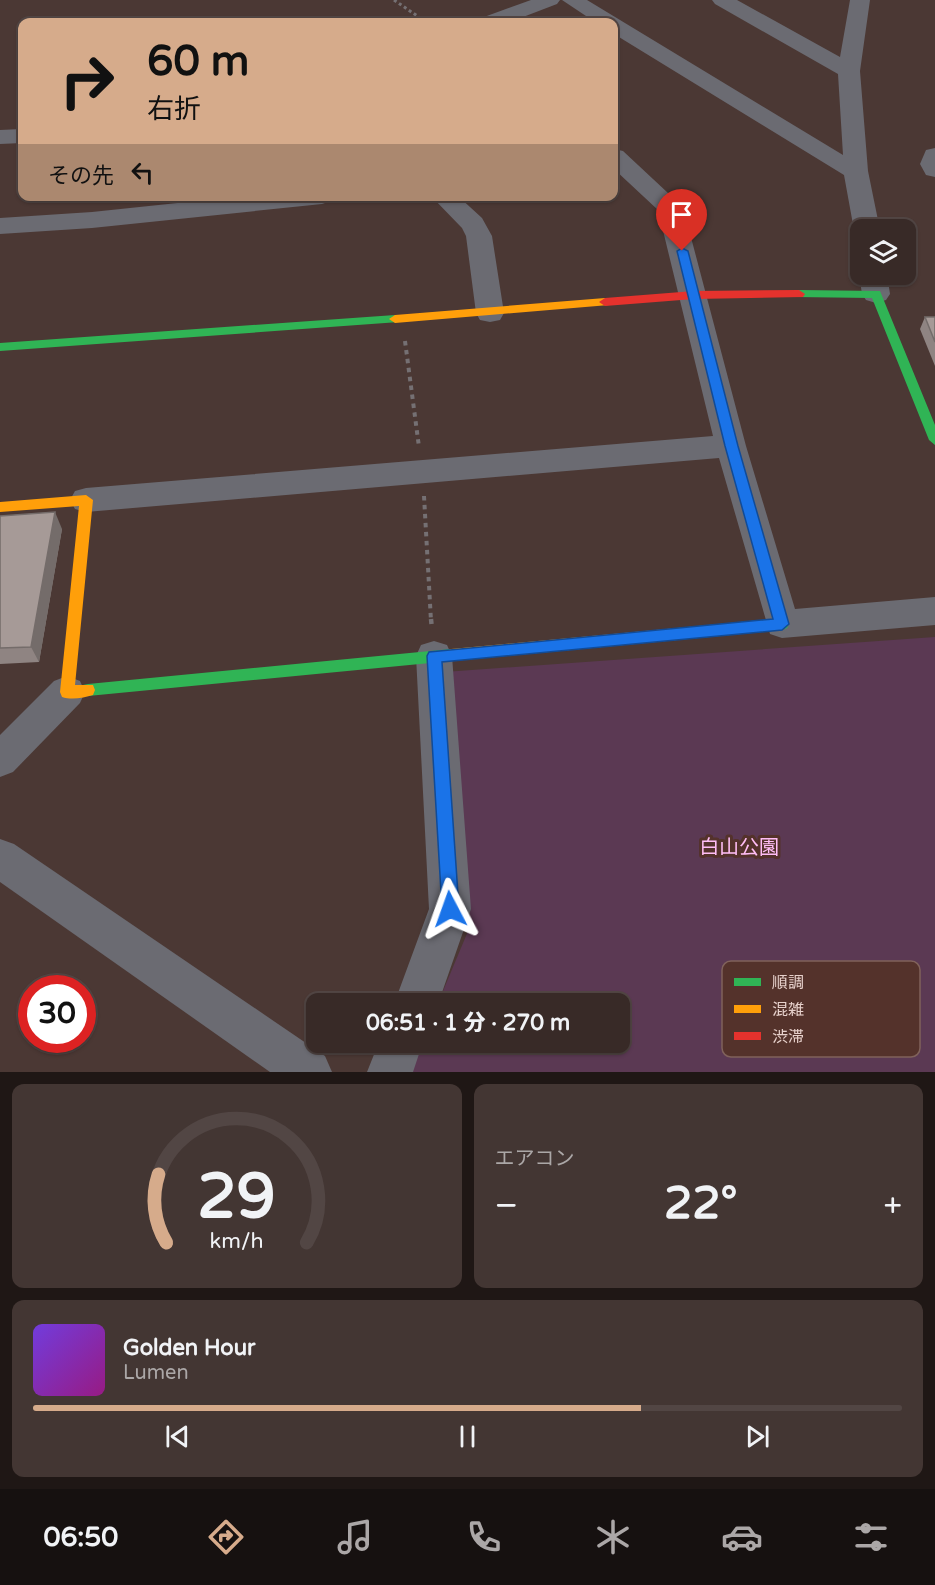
<!DOCTYPE html>
<html lang="ja">
<meta charset="utf-8">
<style>
body{margin:0;font-family:"Varela Round","Noto Sans JP",sans-serif;background:#433633;color:#f1f3f6;height:100vh;display:flex;flex-direction:column;font-size:22px;white-space:nowrap}
*{box-sizing:border-box;margin:0}
p{font-size:20px;color:#aba7a7}
.icon{flex:none;width:33px;height:33px;fill:none;stroke:currentColor;stroke-width:2;stroke-linecap:round;stroke-linejoin:round}
.map{position:relative;height:1072px;overflow:hidden}
.details{display:flex;flex-direction:column;gap:12px;padding:12px;background:#1f1715;flex:1}
.details>*{flex:none}
.banner{position:absolute;left:18px;top:18px;width:600px;height:183px;border-radius:12px;box-shadow:0 2px 4px #0004,0 0 0 2px #524644;background:#d6ab8b;color:#111;overflow:hidden}
.buttons{position:absolute;left:850px;top:219px;display:grid;gap:12px}
.buttons a{display:grid;place-items:center;width:66px;height:66px;border-radius:12px;background:#382a27;box-shadow:0 2px 4px #0004,0 0 0 2px #524644;font-size:30px}
.speed{position:absolute;left:18px;top:975px;display:flex;gap:12px;font-size:30px;font-weight:700;text-align:center}
.speed>*{display:grid;place-content:center;width:78px;height:78px;border-radius:50%;background:#382a27;box-shadow:0 2px 4px #0004,0 0 0 2px #524644;line-height:1}
.speed .limit{border:9px solid #d22;background:#fff;color:#111}
.pin{position:absolute;display:grid;place-items:center;width:51px;height:51px;color:#fff;margin:-62px -26px;border-radius:50% 50% 50% 0;rotate:-45deg;box-shadow:0 0 6px #0007}
.pin .icon{rotate:45deg}
.me{position:absolute;width:66px;margin:-33px;rotate:356deg;stroke-linejoin:round;filter:drop-shadow(0 0 4px #0008)}
.turn{display:flex;align-items:center;gap:21px;height:126px;padding:0 30px;font-size:27px}
.turn .icon{width:78px;height:78px;stroke-width:2.5}
.turn b{display:block;font-size:42px;line-height:51px}
.then{display:flex;align-items:center;height:57px;padding:0 30px;background:#0003;gap:12px;font-size:22px}
.big{font-size:45px;font-weight:800;line-height:1.1}
.details .card{flex:1;display:flex;flex-direction:column;justify-content:center;gap:9px;min-width:0;padding:0 21px;border-radius:12px;background:#433633}
.details .dial{align-items:center;gap:0}
.dial svg{height:156px;overflow:visible;fill:none;stroke:#524644;stroke-width:7;stroke-linecap:round;text-anchor:middle}
.dial text{fill:#f1f3f6;stroke:none}
.song{display:flex;align-items:center;gap:18px}
.cover{width:72px;height:72px;border-radius:9px;background:linear-gradient(135deg,hsl(260 70% 55%),hsl(310 70% 35%))}
.played{height:6px;border-radius:3px;background:linear-gradient(90deg,#d6ab8b 70%,#524644 70%)}
.keys{display:flex;justify-content:space-around;direction:ltr}
.heat{display:flex;justify-content:space-between;align-items:center;font-size:33px;direction:ltr}
.details .tiles{flex:1;display:grid;gap:12px;grid-template-columns:1fr 1fr}
.card:last-child{grid-column:span 2}
.trip{position:absolute;left:306px;top:993px;width:324px;height:60px;border-radius:12px;background:#382a27;box-shadow:0 2px 4px #0004,0 0 0 2px #524644;font-weight:800;line-height:60px;text-align:center}
.tab-bar{display:flex;height:96px;justify-content:space-around;align-items:center;background:#161110;color:#aba7a7}
.tab-bar .icon{width:42px;height:42px}
.tab-bar .on{color:#d6ab8b}
.tab-bar b{font-size:27px;color:#f1f3f6}
.map>svg:first-child{display:block}
</style>
<div class="map">
<svg width="935" height="1072" viewBox="0 0 935 1072">
<rect width="100%" height="100%" fill="#4b3834"/>
<polygon fill="#5b3953" points="935,637 935,1072 410,1072 422,1043 620,1042 620,1004 438,1003 471,924 444,672"/>
<g fill="none" stroke-linecap="round" stroke-linejoin="round">
<polyline stroke="#757073" stroke-width="3" stroke-dasharray="3 3" stroke-linecap="butt" points="394,0 426,22"/>
<g stroke="#757073" stroke-width="4" stroke-dasharray="4.5 4.5" stroke-linecap="butt">
<polyline points="405,341 419,447"/>
<polyline points="424,496 431,621"/>
</g>
<polyline stroke="#757073" stroke-width="4.5" stroke-dasharray="5 5" stroke-linecap="butt" points="431,619 432,629"/>
<g fill="#6b6b72" fill-rule="evenodd">
<polygon points="531,0 560,0 557,4 510,22 481,22 484,17"/>
<polygon points="562,0 587,0 843,155 838,74 715,4 712,0 737,0 840,57 850,0 870,0 860,71 868,171 880,230 861,230 861,236 854,230 844,175 614,34 614,22 595,22"/>
<polygon points="22,129 22,143 0,144 0,130"/>
<polygon points="935,148 935,177 926,175 920,164 926,150"/>
<polygon points="614,149 623,151 683,207 746,446 795,609 935,597 935,625 782,638 770,634 719,458 86,512 75,509 70,500 75,491 86,488 713,436 658,210 614,169"/>
<polygon points="244,196 334,196 331,201 322,204 92,228 0,234 0,218 92,212"/>
<polygon points="431,196 458,196 482,218 492,236 504,313 500,320 490,322 480,320 476,313 466,236 462,228"/>
<polygon points="861,272 861,274 887,274 890,294 886,300 876,303 866,300 862,294 859,274"/>
<polygon points="434,641 447,645 452,656 471,909 438,1004 394,1004 429,909 416,656 421,645"/>
<polygon points="67,676 80,681 85,692 80,703 13,772 0,777 0,735 54,681"/>
<polygon points="0,839 14,844 325,1056 332,1072 270,1072 0,882"/>
<polygon points="379,1042 423,1042 413,1072 367,1072"/>
</g>
<g fill="#30b455" fill-rule="evenodd">
<polygon points="799,290 880,291 935,425 935,445 929,440 872,298 795,297 793,294"/>
<polygon points="395,315 401,319 399,322 0,351 0,343"/>
<polygon points="782,618 787,620 789,624 787,628 782,630 677,640 672,638 670,634 672,630 677,628"/>
<polygon points="451,649 456,651 458,655 456,659 451,661 88,696 83,695 81,690 83,685 88,684"/>
</g>
<g fill="#ff9f0a" fill-rule="evenodd">
<polygon points="605,298 611,302 609,305 395,323 389,319 395,315"/>
<path d="M86 495 93 500 75 685H93L95 690 93 695C84 698 71 700 62 697L60 692 79 506 0 512V502Z"/>
<polygon points="677,628 682,630 684,634 682,638 677,640 451,661 446,659 444,655 446,651 451,649"/>
</g>
<polygon fill="#e5322d" fill-rule="evenodd" points="799,290 805,294 803,297 694,299 605,306 599,302 605,298 694,291"/>
</g>
<g fill="#8f8482">
<polygon points="925,317 935,317 935,366 920,329"/>
<polygon points="0,516 62,529 39,662 0,664"/>
</g>
<polygon fill="#746c6a" points="55,512 62,529 39,662 31,647"/>
<g fill="#a69a97" stroke="#746c6a" stroke-width="1.5">
<polygon points="925,317 935,317 935,342"/>
<polygon points="55,512 31,647 0,648 0,516"/>
</g>
<polygon fill="#1a73e8" stroke="#114b97" stroke-width="1.5" points="682,248 688,251 738,446 789,624 782,630 442,662 459,909 457,915 450,918 444,915 442,909 427,656 429,652 773,619 725,446 677,251"/>
<g text-anchor="middle" stroke-width="6" stroke-linejoin="round" paint-order="stroke">
<g font-size="20" fill="#ffbdf5" stroke="#54322b">
<text x="739" y="854">白山公園</text>
</g>
</g>
<rect x="722" y="961" width="198" height="96" rx="9" fill="#54322b" stroke="#80625b" stroke-width="1.5"/>
<rect x="734" y="978" width="27" height="8" fill="#30b455"/>
<rect x="734" y="1005" width="27" height="8" fill="#ff9f0a"/>
<rect x="734" y="1032" width="27" height="8" fill="#e5322d"/>
<g font-size="16" fill="#e7d1cc">
<text x="772" y="988">順調</text>
<text x="772" y="1015">混雑</text>
<text x="772" y="1042">渋滞</text>
</g>
</svg>
<div class="buttons">
<a><svg class="icon" aria-label="layers" viewBox="0 0 24 24"><path d="M12 4l9 5-9 5-9-5zM3 14l9 5 9-5"/></svg></a>
</div>
<div class="speed"><div class="limit">30</div></div>
<div class="pin" style="left:682px;top:251px;background:#d93025"><svg class="icon" aria-label="arrive" viewBox="0 0 24 24"><path d="M6 21V4h12l-3 4 3 4H6"/></svg></div>
<svg class="me" style="left:450px;top:909px" viewBox="-20 -20 40 40"><path d="M0-17L14 15 0 8-14 15z" fill="#1a73e8" stroke="#fff" stroke-width="4"/></svg>
<div class="trip">06:51 · 1 分 · 270 m</div>
<div class="banner">
<div class="turn"><svg class="icon" aria-label="right" viewBox="0 0 24 24"><path d="M7 20v-9h11M14 6l5 5-5 5"/></svg><div><b>60 m</b>右折</div></div>
<div class="then">その先<svg class="icon" aria-label="left" viewBox="0 0 24 24"><path d="M17 20v-9H6M10 6l-5 5 5 5"/></svg></div>
</div>
</div>
<section class="details">
<div class="tiles">
<div class="card dial"><svg viewBox="0 0 100 80">
<path d="M14 69A42 42 0 1 1 86 69"/>
<path d="M14 69A42 42 0 0 1 10 34" stroke="#d6ab8b"/>
<text x="50" y="56" font-size="32" font-weight="700">29</text>
<text x="50" y="72" font-size="11">km/h</text>
</svg></div>
<div class="card"><p>エアコン</p>
<div class="heat"><a>−</a><b class="big">22°</b><a>+</a></div>
</div>
<div class="card">
<div class="song"><i class="cover"></i><div><b>Golden Hour</b><p>Lumen</p></div></div>
<div class="played"></div>
<div class="keys"><svg class="icon" aria-label="previous" viewBox="0 0 24 24"><path d="M18 5L8 12l10 7zM5 5v14"/></svg><svg class="icon" aria-label="pause" viewBox="0 0 24 24"><path d="M8 5v14M16 5v14"/></svg><svg class="icon" aria-label="next" viewBox="0 0 24 24"><path d="M6 5l10 7-10 7zM19 5v14"/></svg></div>
</div>
</div>
</section>
<nav class="tab-bar">
<b>06:50</b>
<svg class="icon on" aria-label="directions" viewBox="0 0 24 24"><path d="M12 3l9 9-9 9-9-9zM9 14v-3h6M13 9l2 2-2 2"/></svg>
<svg class="icon" aria-label="music" viewBox="0 0 24 24"><path d="M9 18V5l10-2v13"/><circle cx="6" cy="18" r="3"/><circle cx="16" cy="16" r="3"/></svg>
<svg class="icon" aria-label="phone" viewBox="0 0 24 24"><path d="M5 4h4l2 5-3 2q2 4 5 5l2-3 5 2v4C11 20 4 13 5 4z"/></svg>
<svg class="icon" aria-label="climate" viewBox="0 0 24 24"><path d="M12 3v18M4 7l16 10M4 17L20 7"/></svg>
<svg class="icon" aria-label="car" viewBox="0 0 24 24"><path d="M5 17H2v-5l4-1 3-4h7l3 4 3 1v5h-3M9 17h6M6 11h13"/><circle cx="7" cy="17" r="2"/><circle cx="17" cy="17" r="2"/></svg>
<svg class="icon" aria-label="filters" viewBox="0 0 24 24"><path d="M4 7h16M4 17h16"/><circle cx="9" cy="7" r="2"/><circle cx="15" cy="17" r="2"/></svg>
</nav>
